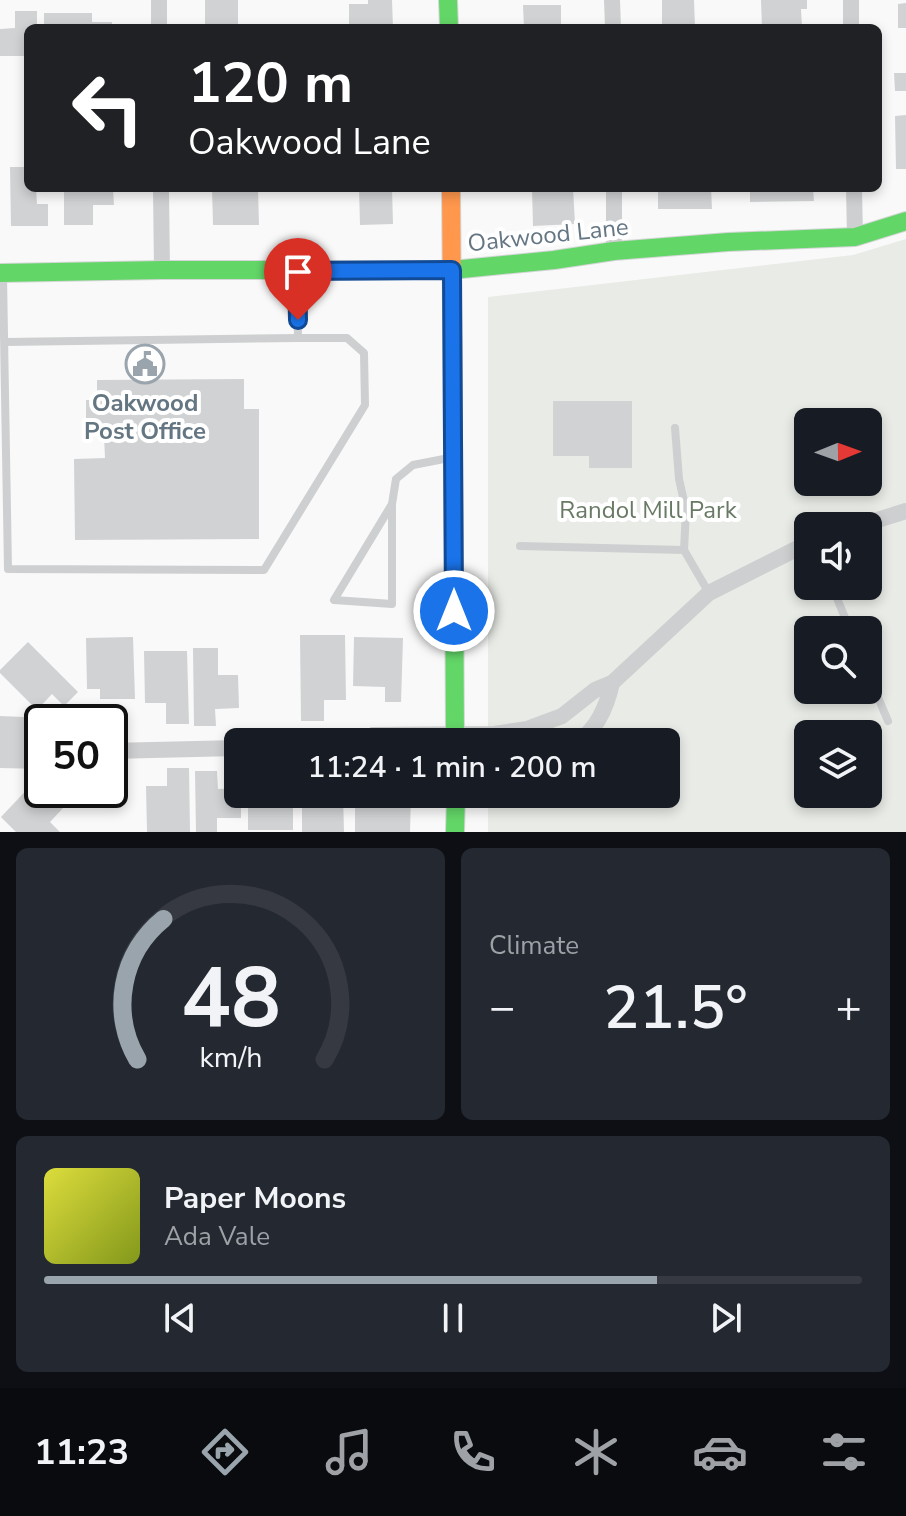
<!DOCTYPE html>
<meta charset="utf-8">
<style>
body{margin:0;font-family:"Nunito Sans",sans-serif;background:#242831;color:#f1f3f6;height:100vh;display:flex;flex-direction:column;font-size:30px;white-space:nowrap}
*{box-sizing:border-box;margin:0}
p{font-size:26px;color:#9ea1a6}
.icon{flex:none;width:44px;height:44px;fill:none;stroke:currentColor;stroke-width:2;stroke-linecap:round;stroke-linejoin:round}
.map{position:relative;height:832px;overflow:hidden}
.drawer{display:flex;flex-direction:column;gap:16px;padding:16px;background:#0d0f14;flex:1}
.drawer>*{flex:none}
.guide{position:absolute;left:24px;top:24px;width:858px;height:168px;border-radius:12px;box-shadow:0 4px 12px #0003;background:#202124;color:#fff;overflow:hidden}
.needle{width:52px;rotate:89deg}
.controls{position:absolute;left:794px;top:408px;display:grid;gap:16px}
.controls a{display:grid;place-items:center;width:88px;height:88px;border-radius:12px;background:#171b24;box-shadow:0 4px 12px #0003;font-size:40px}
.speed{position:absolute;left:24px;top:704px;display:flex;gap:16px;font-size:40px;font-weight:700;text-align:center}
.speed>*{display:grid;place-content:center;width:104px;height:104px;border-radius:50%;background:#171b24;box-shadow:0 4px 12px #0003;line-height:1}
.speed .limit{border:4px solid #111;border-radius:12px;background:#fff;color:#111}
.pin{position:absolute;display:grid;place-items:center;width:68px;height:68px;color:#fff;margin:-82px -34px;border-radius:50% 50% 50% 0;rotate:-45deg;box-shadow:0 0 8px #0007}
.pin .icon{rotate:45deg}
.me{position:absolute;width:88px;margin:-44px;rotate:0deg;stroke-linejoin:round;filter:drop-shadow(0 0 6px #0008)}
.turn{display:flex;align-items:center;gap:28px;height:168px;padding:0 32px;font-size:36px}
.turn .icon{width:104px;height:104px;stroke-width:2.5}
.turn b{display:block;font-size:56px;line-height:68px}
.big{font-size:60px;font-weight:600;line-height:1.1}
.drawer .widget{flex:1;display:flex;flex-direction:column;justify-content:center;gap:12px;min-width:0;padding:0 28px;border-radius:12px;background:#242831}
.drawer .dial{align-items:center;gap:0}
.dial svg{height:208px;overflow:visible;fill:none;stroke:#363941;stroke-width:7;stroke-linecap:round;text-anchor:middle}
.dial text{fill:#f1f3f6;stroke:none}
.song{display:flex;align-items:center;gap:24px}
.cover{width:96px;height:96px;border-radius:12px;background:linear-gradient(135deg,hsl(60 70% 55%),hsl(70 70% 35%))}
.played{height:8px;border-radius:4px;background:linear-gradient(90deg,#99a4ac 75%,#363941 75%)}
.keys{display:flex;justify-content:space-around;direction:ltr}
.heat{display:flex;justify-content:space-between;align-items:center;font-size:44px;direction:ltr}
.drawer .tiles{flex:1;display:grid;gap:16px;grid-template-columns:1fr 1fr}
.widget:last-child{grid-column:span 2}
.trip{position:absolute;left:224px;top:728px;width:456px;height:80px;border-radius:12px;background:#171b24;box-shadow:0 4px 12px #0003;font-weight:600;line-height:80px;text-align:center}
.dock{display:flex;height:128px;justify-content:space-around;align-items:center;background:#090b0e;color:#9ea1a6}
.dock .icon{width:56px;height:56px}
.dock .active{color:#99a4ac}
.dock b{font-size:36px;color:#f1f3f6}
.map>svg:first-child{display:block}
</style>
<div class="map">
<svg width="906" height="832" viewBox="0 0 906 832">
<rect width="100%" height="100%" fill="#f9f9f9"/>
<path fill="#e8ebe6" fill-rule="evenodd" d="M906 239V832H488V794H666V742H488V297L853 255ZM808 422H868V482H808ZM808 526H868V586H808ZM808 630H868V690H808ZM808 734H868V794H808Z"/>
<g fill="#d0d2d3">
<rect x="205" y="0" width="33" height="28"/>
<polygon points="368,0 392,0 393,28 349,28 349,4 368,4"/>
<polygon points="662,0 694,0 695,28 662,28"/>
<polygon points="761,0 807,0 807,9 801,9 802,27 762,28"/>
<polygon points="906,3 906,28 898,28 898,4"/>
<polygon points="523,5 561,5 561,28 524,28"/>
<polygon points="15,11 37,11 37,28 28,28 28,56 0,56 0,29 15,28"/>
<polygon points="44,13 92,13 92,22 112,22 112,28 44,28"/>
<polygon points="894,73 906,73 906,91 895,91"/>
<polygon points="906,115 906,169 896,169 895,116"/>
<polygon points="10,167 28,167 28,188 36,188 37,204 48,204 48,226 11,226"/>
<polygon points="64,188 113,188 114,205 93,205 93,225 64,225"/>
<polygon points="212,188 258,188 259,225 213,225"/>
<polygon points="359,188 392,188 393,224 360,225"/>
<polygon points="532,188 573,188 575,224 533,226"/>
<polygon points="658,188 711,188 712,209 658,209"/>
<polygon points="750,188 813,188 814,201 750,202"/>
<polygon points="244,379 244,409 259,409 259,539 75,540 74,459 105,458 104,435 86,435 86,400 97,400 97,380"/>
<polygon points="553,401 632,401 632,468 589,468 589,456 553,456"/>
<polygon points="300,635 345,635 346,700 324,700 324,721 301,721"/>
<polygon points="133,637 135,699 100,699 100,689 87,689 86,638"/>
<polygon points="354,637 403,638 401,702 385,702 385,687 353,686"/>
<polygon points="28,642 78,692 64,706 52,694 37,710 0,673 0,670"/>
<polygon points="193,648 218,648 218,675 238,675 239,708 215,709 216,726 194,726"/>
<polygon points="144,651 187,651 189,724 166,724 166,703 145,703"/>
<polygon points="0,716 48,718 47,722 42,722 42,769 0,768"/>
<polygon points="167,768 189,768 190,832 147,832 146,786 167,786"/>
<polygon points="195,771 217,771 218,789 238,788 238,794 241,794 241,818 217,818 217,832 196,832"/>
<polygon points="35,781 42,790 44,790 63,808 50,822 60,832 16,832 1,817"/>
<rect x="248" y="794" width="45" height="36"/>
<polygon points="302,794 343,794 344,832 302,832"/>
<polygon points="387,794 411,794 410,832 355,832 355,805 387,805"/>
</g>
<g fill="none" stroke-linecap="round" stroke-linejoin="round">
<defs>
<g id="fast">
<polyline points="448,0 449,28"/>
<polyline points="0,273 162,270 452,270 554,260 614,251 728,242 855,237 906,221"/>
<polyline points="454,558 455,742"/>
<polyline points="455,832 456,794"/>
</g>
<polyline id="slow" points="451,188 454,558"/>
</defs>
<use href="#fast" stroke="#d5d6d7" stroke-width="20"/>
<use href="#slow" stroke="#d5d6d7" stroke-width="20"/>
<g stroke="#cecfd0" stroke-width="8">
<polyline points="3,276 8,569 264,570 365,405 364,353 347,338 298,338 297,272"/>
<polyline points="5,342 298,338"/>
<polyline points="675,428 679,479 686,510 684,550"/>
<polyline points="392,504 334,600 392,604 392,504 396,479 413,465 449,458"/>
<polyline points="520,546 684,550 709,593"/>
<polyline points="832,586 850,630"/>
<polyline points="868,674 888,721"/>
</g>
<g stroke="#cecfd0" stroke-width="16">
<polyline points="159,0 159,28"/>
<polyline points="612,0 613,28"/>
<polyline points="851,0 851,28"/>
<polyline points="161,188 162,270"/>
<polyline points="614,188 614,251"/>
<polyline points="854,188 855,237"/>
<polyline points="858,526 906,511"/>
<polyline points="363,742 373,735 495,734 527,729 562,716 595,690 612,683 709,593 808,543"/>
<path d="M578 742C598 728 607 706 612 683"/>
<polyline points="110,751 238,748"/>
</g>
<use href="#fast" stroke="#63d668" stroke-width="18"/>
<use href="#slow" stroke="#ff974d" stroke-width="18"/>
</g>
<g fill="none" stroke-linecap="round" stroke-linejoin="round">
<defs>
<polyline id="route" points="298,320 297,271 452,270 454,611"/>
</defs>
<use href="#route" stroke="#114b97" stroke-width="20"/>
<use href="#route" stroke="#1a73e8" stroke-width="14"/>
</g>
<defs>
<symbol id="civic-ring" viewBox="-11 -11 22 22"><circle r="9.5" fill="#fff" stroke="#99a4ac" stroke-width="1.5"/><path d="M-.6-6.5H3V-4.5H.6V-3L4-1V1h2V6H-6V1h2V-1L-.6-3ZM-1.2 2.5V6h2.4V2.5Z" fill="#99a4ac"/></symbol>
</defs>
<g fill-rule="evenodd">
<use href="#civic-ring" x="123" y="342" width="44" height="44"/>
</g>
<g text-anchor="middle" stroke-width="8" stroke-linejoin="round" paint-order="stroke">
<g font-size="24" fill="#657683" stroke="#fff">
<text transform="translate(548 235) rotate(-6)" y="8">Oakwood Lane</text>
</g>
<g font-size="24" font-weight="bold" fill="#657683" stroke="#fff">
<text x="145" y="411">Oakwood<tspan x="145" dy="28">Post Office</tspan></text>
</g>
<g font-size="24" fill="#687a64" stroke="#fff">
<text x="648" y="518">Randol Mill Park</text>
</g>
</g>
</svg>
<div class="controls">
<a><svg class="needle" viewBox="-14 -14 28 28"><path d="M0-13l5 13h-10z" fill="#e53935"/><path d="M0 13l5-13h-10z" fill="#9ea1a6"/></svg></a>
<a><svg class="icon" aria-label="sound" viewBox="0 0 24 24"><path d="M4 9h4l5-4v14l-5-4H4zM17 9q2 3 0 6"/></svg></a>
<a><svg class="icon" aria-label="search" viewBox="0 0 24 24"><circle cx="10" cy="10" r="6"/><path d="M15 15l6 6"/></svg></a>
<a><svg class="icon" aria-label="layers" viewBox="0 0 24 24"><path d="M12 4l9 5-9 5-9-5zM3 14l9 5 9-5"/></svg></a>
</div>
<div class="speed"><div class="limit">50</div></div>
<div class="pin" style="left:298px;top:320px;background:#d93025"><svg class="icon" aria-label="arrive" viewBox="0 0 24 24"><path d="M6 21V4h12l-3 4 3 4H6"/></svg></div>
<svg class="me" style="left:454px;top:611px" viewBox="-20 -20 40 40"><circle r="17" fill="#1a73e8" stroke="#fff" stroke-width="3"/><path d="M0-11L8 9 0 5-8 9z" fill="#fff"/></svg>
<div class="trip">11:24 · 1 min · 200 m</div>
<div class="guide">
<div class="turn"><svg class="icon" aria-label="left" viewBox="0 0 24 24"><path d="M17 20v-9H6M10 6l-5 5 5 5"/></svg><div><b>120 m</b>Oakwood Lane</div></div>
</div>
</div>
<section class="drawer">
<div class="tiles">
<div class="widget dial"><svg viewBox="0 0 100 80">
<path d="M14 69A42 42 0 1 1 86 69"/>
<path d="M14 69A42 42 0 0 1 24 15" stroke="#99a4ac"/>
<text x="50" y="56" font-size="32" font-weight="700">48</text>
<text x="50" y="72" font-size="11">km/h</text>
</svg></div>
<div class="widget"><p>Climate</p>
<div class="heat"><a>−</a><b class="big">21.5°</b><a>+</a></div>
</div>
<div class="widget">
<div class="song"><i class="cover"></i><div><b>Paper Moons</b><p>Ada Vale</p></div></div>
<div class="played"></div>
<div class="keys"><svg class="icon" aria-label="previous" viewBox="0 0 24 24"><path d="M18 5L8 12l10 7zM5 5v14"/></svg><svg class="icon" aria-label="pause" viewBox="0 0 24 24"><path d="M8 5v14M16 5v14"/></svg><svg class="icon" aria-label="next" viewBox="0 0 24 24"><path d="M6 5l10 7-10 7zM19 5v14"/></svg></div>
</div>
</div>
</section>
<nav class="dock">
<b>11:23</b>
<svg class="icon active" aria-label="directions" viewBox="0 0 24 24"><path d="M12 3l9 9-9 9-9-9zM9 14v-3h6M13 9l2 2-2 2"/></svg>
<svg class="icon" aria-label="music" viewBox="0 0 24 24"><path d="M9 18V5l10-2v13"/><circle cx="6" cy="18" r="3"/><circle cx="16" cy="16" r="3"/></svg>
<svg class="icon" aria-label="phone" viewBox="0 0 24 24"><path d="M5 4h4l2 5-3 2q2 4 5 5l2-3 5 2v4C11 20 4 13 5 4z"/></svg>
<svg class="icon" aria-label="climate" viewBox="0 0 24 24"><path d="M12 3v18M4 7l16 10M4 17L20 7"/></svg>
<svg class="icon" aria-label="car" viewBox="0 0 24 24"><path d="M5 17H2v-5l4-1 3-4h7l3 4 3 1v5h-3M9 17h6M6 11h13"/><circle cx="7" cy="17" r="2"/><circle cx="17" cy="17" r="2"/></svg>
<svg class="icon" aria-label="filters" viewBox="0 0 24 24"><path d="M4 7h16M4 17h16"/><circle cx="9" cy="7" r="2"/><circle cx="15" cy="17" r="2"/></svg>
</nav>
